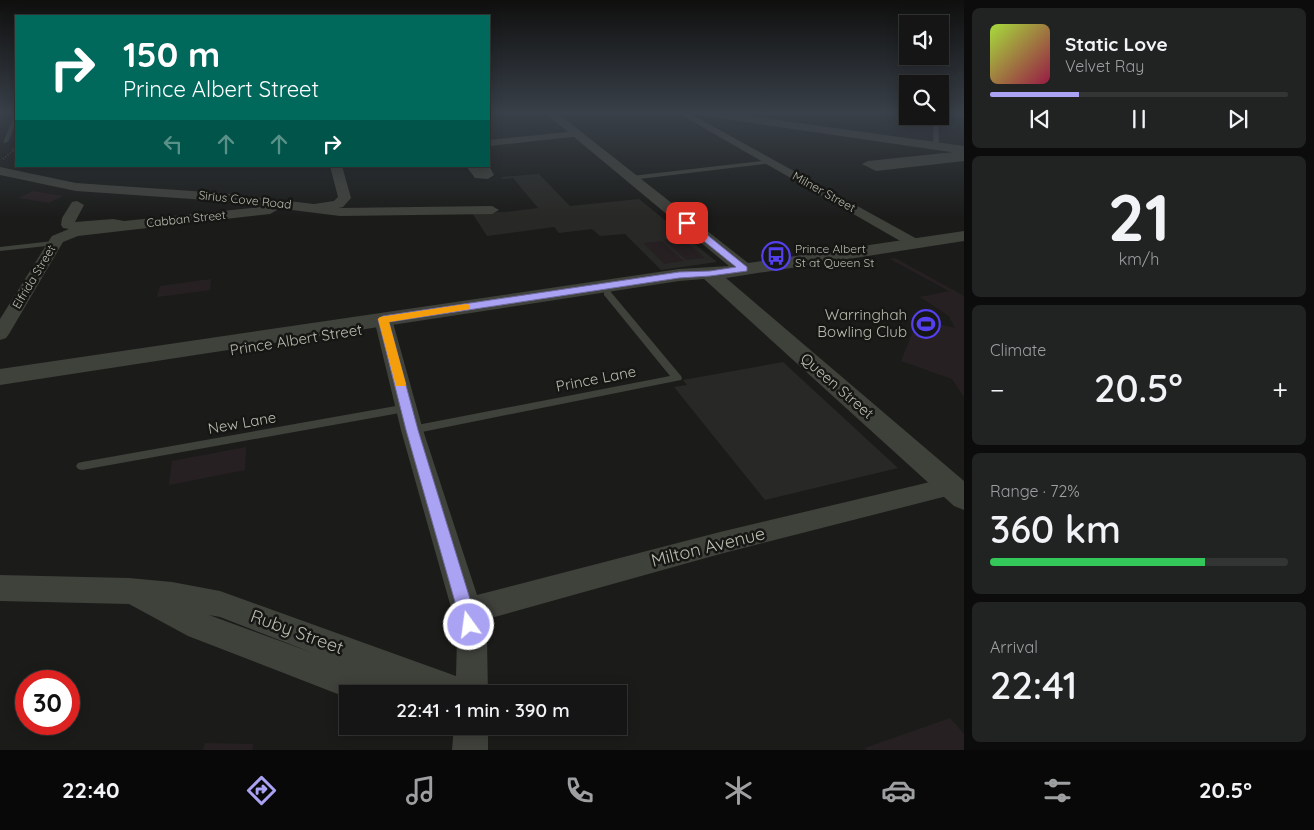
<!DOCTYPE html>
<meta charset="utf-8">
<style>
body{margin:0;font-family:Quicksand,sans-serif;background:#212222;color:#f1f3f6;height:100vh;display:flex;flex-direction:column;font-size:19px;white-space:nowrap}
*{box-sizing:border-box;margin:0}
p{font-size:16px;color:#9d9fa0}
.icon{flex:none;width:28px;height:28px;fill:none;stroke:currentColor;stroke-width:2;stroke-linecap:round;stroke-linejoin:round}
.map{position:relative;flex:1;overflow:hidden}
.side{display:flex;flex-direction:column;gap:8px;padding:8px;background:#0b0c0b;width:350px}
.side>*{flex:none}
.hud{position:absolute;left:15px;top:15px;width:475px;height:152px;border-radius:0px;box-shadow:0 2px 12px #0003,0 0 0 1px #333434;background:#00695c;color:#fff;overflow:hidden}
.tools{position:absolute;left:899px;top:15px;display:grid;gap:10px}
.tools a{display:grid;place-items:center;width:50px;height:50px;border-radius:0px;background:#141514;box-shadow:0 2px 12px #0003,0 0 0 1px #333434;font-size:25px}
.speed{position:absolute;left:15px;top:670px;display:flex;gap:10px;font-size:25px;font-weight:700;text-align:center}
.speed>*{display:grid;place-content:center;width:65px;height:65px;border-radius:50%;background:#141514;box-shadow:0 2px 12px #0003,0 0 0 1px #333434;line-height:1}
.speed .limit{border:8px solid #d22;background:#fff;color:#111}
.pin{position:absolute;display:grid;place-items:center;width:42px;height:42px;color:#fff;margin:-21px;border-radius:10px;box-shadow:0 2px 8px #0006}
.me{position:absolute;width:55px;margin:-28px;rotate:346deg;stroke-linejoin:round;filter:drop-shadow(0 0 4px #0008)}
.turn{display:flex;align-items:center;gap:18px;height:105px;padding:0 25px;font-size:22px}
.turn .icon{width:65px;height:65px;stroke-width:2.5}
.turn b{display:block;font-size:35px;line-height:42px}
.lanes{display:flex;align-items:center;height:48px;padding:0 25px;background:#0003;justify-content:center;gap:25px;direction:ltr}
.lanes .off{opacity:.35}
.big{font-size:38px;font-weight:600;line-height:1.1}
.side .widget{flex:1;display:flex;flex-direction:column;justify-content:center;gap:8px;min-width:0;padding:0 18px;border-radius:8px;background:#212222}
.side .dial{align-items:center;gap:0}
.dial b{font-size:65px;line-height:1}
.song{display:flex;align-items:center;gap:15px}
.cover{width:60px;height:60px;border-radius:8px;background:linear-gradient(135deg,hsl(80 70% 55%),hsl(340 70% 35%))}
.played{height:5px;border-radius:2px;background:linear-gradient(90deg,#aaa2f2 30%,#333434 30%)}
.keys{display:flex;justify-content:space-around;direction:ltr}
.heat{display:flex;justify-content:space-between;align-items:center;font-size:28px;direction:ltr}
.charge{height:8px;border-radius:4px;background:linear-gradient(90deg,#34c759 72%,#333434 0)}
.trip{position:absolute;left:339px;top:685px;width:288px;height:50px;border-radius:0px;background:#141514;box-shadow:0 2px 12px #0003,0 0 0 1px #333434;font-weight:600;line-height:50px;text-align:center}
.tab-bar{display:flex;height:80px;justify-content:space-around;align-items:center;background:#080808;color:#9d9fa0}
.tab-bar .icon{width:35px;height:35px}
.tab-bar .current{color:#aaa2f2}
.tab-bar b{font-size:22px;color:#f1f3f6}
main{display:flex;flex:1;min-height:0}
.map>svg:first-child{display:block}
</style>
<main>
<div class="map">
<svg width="964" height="750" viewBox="0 0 964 750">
<rect width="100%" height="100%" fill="#1b1c1a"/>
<g fill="#282926">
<polygon points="539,174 570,206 639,199 717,262 661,270 625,234 600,236 592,229 559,233 554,227 487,236 472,213 506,212 538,208 513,178 503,179 501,177"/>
<polygon points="783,362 898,468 765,500 674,387 687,385 683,380"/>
</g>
<g fill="#272023">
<polygon points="33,191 63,196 49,203 18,198"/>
<polygon points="682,238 705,258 686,260 664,240"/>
<polygon points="662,241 684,261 664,264 643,243"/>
<polygon points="895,258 964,296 964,397 952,379 901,361 918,319 955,328 949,316 920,297 949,291 890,259"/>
<polygon points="211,279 210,290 157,297 160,286"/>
<polygon points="246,447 245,470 169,485 172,461"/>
<polygon points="950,718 964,734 964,750 867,750 865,748"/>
<polygon points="205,743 253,744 252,750 203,750"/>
</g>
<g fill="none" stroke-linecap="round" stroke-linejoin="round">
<polyline stroke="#474841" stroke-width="2" stroke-dasharray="1 2" stroke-linecap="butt" points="3,159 14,150 12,147"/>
<g fill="#3f413b" fill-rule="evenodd">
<polygon points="934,116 938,116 939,146 936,148 933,146"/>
<polygon points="14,120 16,120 16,123 8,142 3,143 11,123"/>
<polygon points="771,160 773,161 773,163 631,180 628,178 631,176"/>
<polygon points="53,241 57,243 56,245 0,251 0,247"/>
<polygon points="607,290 610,291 681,376 682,378 681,380 412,434 408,433 406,430 408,427 412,426 670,376 604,295 604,291"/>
<polygon points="407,404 412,408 411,411 82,470 78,469 76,466 78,463 82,462"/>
</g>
<g fill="#3f413b" fill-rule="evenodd">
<polygon points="9,112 16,112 16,121 13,120"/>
<polygon points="676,112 687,112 919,240 921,243 919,246 909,246"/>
<polygon points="940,112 964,112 964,118 940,115"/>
<polygon points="577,131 582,134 581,136 489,146 489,140"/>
<polygon points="964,151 964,161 876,171 862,164 868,161"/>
<polygon points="330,166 342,166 351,198 343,207 339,208 492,206 499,210 492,214 340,216 221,201 76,191 0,175 0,167 76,183 221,193 314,204 334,201 338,197"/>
<polygon points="466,166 489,166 494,175 488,179 475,178"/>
<polygon points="77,201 84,205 75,222 113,219 124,221 270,206 277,210 270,214 78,236 63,242 9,334 6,338 0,340 0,319 50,239 52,236 69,229 63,228 61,225 62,218 72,202"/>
<path d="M383 314 389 315 392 319 423 430 477 595 720 532 951 477 960 479 963 486 960 493 951 495 720 554 484 620 487 639 488 694H418L391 684 395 694H348V698L188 636 129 604 0 601V575L129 578 172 582 220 591 456 676 457 639 452 611 401 430 374 319 377 315ZM209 615 220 617 313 653Z"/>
<polygon points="454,726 488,726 488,750 452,750"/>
</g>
<g fill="#3f413b" fill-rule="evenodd">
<polygon points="544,112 556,112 748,263 964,231 964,241 726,278 964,481 964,510 954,506 704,279 679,281 0,385 0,369 679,269 729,266"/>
<polygon points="693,112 720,112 964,146 964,154 698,115"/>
</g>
</g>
<linearGradient id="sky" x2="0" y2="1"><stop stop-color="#0f0f0e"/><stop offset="0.52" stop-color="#394049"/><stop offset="1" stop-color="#394049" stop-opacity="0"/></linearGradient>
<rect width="964" height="217" fill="url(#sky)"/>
<polygon fill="#aaa2f2" stroke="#6e699d" points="684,221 690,221 747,267 747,271 710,276 679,278 389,322 418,430 478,625 475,630 469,633 463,630 406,430 378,319 383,316 679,272 710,271 736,267 684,225"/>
<polygon fill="#f59e0b" points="466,304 470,305 470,309 389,322 406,384 405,386 396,386 378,319 380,317"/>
<defs>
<symbol id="bus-ring" viewBox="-11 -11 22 22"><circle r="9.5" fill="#161715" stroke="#5440ee" stroke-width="1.5"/><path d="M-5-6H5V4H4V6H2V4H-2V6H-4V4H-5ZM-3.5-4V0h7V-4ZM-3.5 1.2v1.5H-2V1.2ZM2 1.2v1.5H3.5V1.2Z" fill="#5440ee"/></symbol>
<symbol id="stadium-ring" viewBox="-11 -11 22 22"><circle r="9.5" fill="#161715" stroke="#5440ee" stroke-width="1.5"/><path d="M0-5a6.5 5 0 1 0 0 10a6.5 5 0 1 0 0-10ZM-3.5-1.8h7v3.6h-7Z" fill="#5440ee"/></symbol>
</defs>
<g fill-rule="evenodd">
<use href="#bus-ring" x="760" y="240" width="32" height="32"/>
<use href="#stadium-ring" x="910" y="308" width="32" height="32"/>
</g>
<g text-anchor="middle" stroke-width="5" stroke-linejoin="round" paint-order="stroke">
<g font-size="12" fill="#b9bbad" stroke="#161715">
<text transform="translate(824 192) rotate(29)" y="4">Milner Street</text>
<text transform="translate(245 200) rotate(6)" y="4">Sirius Cove Road</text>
<text transform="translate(186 219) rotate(-6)" y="4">Cabban Street</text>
<text transform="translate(34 277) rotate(-59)" y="4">Elfrida Street</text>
</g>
<g font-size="12" fill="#b9bbad" stroke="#161715" text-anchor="start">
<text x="795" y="253">Prince Albert<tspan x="795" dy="14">St at Queen St</tspan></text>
</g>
<g font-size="15" fill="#b9bbad" stroke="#161715" text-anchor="end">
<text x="907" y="320">Warringhah<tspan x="907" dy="17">Bowling Club</tspan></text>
</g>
<g font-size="15" fill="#b9bbad" stroke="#161715">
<text transform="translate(296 340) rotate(-9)" y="5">Prince Albert Street</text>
<text transform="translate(596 379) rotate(-11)" y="5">Prince Lane</text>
<text transform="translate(837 386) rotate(41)" y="5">Queen Street</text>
<text transform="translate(242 423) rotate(-10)" y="5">New Lane</text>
</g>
<g font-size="18" fill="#b9bbad" stroke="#161715">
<text transform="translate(708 547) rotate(-14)" y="6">Milton Avenue</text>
<text transform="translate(297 632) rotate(20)" y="6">Ruby Street</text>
</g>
</g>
</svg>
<div class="tools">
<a><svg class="icon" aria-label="sound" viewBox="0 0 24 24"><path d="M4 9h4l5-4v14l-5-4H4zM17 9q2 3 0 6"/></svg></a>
<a><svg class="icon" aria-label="search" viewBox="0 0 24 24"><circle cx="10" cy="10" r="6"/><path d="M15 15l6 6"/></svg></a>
</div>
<div class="speed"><div class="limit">30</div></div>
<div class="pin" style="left:687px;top:223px;background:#d93025"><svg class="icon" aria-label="arrive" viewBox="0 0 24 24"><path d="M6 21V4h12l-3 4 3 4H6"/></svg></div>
<svg class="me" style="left:469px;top:625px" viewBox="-20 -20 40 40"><circle r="17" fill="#aaa2f2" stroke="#fff" stroke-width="3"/><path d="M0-11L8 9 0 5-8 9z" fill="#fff"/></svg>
<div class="trip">22:41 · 1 min · 390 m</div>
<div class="hud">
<div class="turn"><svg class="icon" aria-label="right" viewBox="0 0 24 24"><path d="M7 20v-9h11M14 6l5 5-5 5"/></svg><div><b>150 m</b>Prince Albert Street</div></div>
<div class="lanes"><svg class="icon off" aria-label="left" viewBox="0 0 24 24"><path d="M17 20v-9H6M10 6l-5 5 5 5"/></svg><svg class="icon off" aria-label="ahead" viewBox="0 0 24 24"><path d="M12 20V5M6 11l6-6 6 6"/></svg><svg class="icon off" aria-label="ahead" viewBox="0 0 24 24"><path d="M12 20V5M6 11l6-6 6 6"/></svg><svg class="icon" aria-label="right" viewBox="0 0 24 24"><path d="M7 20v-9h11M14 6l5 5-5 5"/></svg></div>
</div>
</div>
<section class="side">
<div class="widget">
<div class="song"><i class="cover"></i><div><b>Static Love</b><p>Velvet Ray</p></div></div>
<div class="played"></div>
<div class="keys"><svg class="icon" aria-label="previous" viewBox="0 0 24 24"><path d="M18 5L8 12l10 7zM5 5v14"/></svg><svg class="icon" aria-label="pause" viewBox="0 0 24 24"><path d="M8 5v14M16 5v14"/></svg><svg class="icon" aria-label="next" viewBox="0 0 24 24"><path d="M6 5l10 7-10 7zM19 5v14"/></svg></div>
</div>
<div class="widget dial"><b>21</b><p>km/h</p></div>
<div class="widget"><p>Climate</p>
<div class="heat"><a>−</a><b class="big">20.5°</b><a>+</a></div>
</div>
<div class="widget"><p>Range · 72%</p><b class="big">360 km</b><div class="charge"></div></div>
<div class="widget"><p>Arrival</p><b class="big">22:41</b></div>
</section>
</main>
<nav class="tab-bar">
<b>22:40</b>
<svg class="icon current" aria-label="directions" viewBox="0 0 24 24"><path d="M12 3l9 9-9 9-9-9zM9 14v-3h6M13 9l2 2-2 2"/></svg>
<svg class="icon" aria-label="music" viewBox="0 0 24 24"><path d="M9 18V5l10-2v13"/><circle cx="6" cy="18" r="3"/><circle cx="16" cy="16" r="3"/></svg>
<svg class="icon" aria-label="phone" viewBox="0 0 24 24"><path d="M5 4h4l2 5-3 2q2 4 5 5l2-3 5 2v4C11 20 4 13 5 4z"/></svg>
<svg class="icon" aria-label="climate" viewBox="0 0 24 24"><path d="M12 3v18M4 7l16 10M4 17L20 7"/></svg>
<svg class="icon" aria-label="car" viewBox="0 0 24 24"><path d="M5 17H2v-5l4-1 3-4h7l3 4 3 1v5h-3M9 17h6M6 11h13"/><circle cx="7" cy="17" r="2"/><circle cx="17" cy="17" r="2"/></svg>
<svg class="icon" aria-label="filters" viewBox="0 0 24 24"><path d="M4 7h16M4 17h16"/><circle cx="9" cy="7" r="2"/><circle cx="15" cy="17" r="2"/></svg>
<b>20.5°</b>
</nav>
